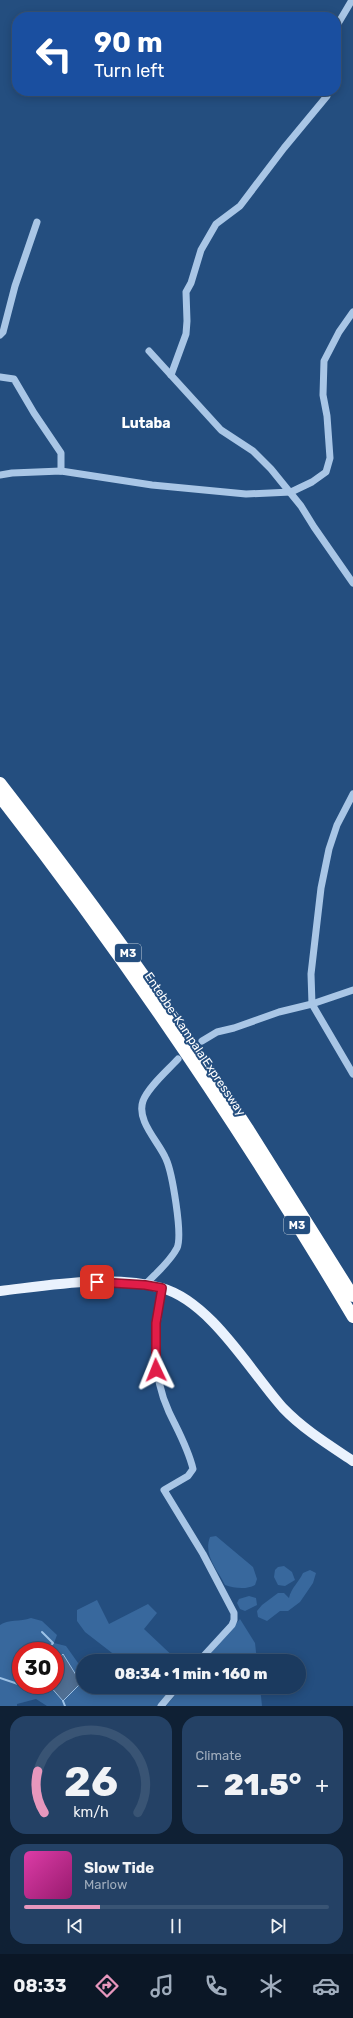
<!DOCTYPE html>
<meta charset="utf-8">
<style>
body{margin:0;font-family:Rubik,sans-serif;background:#244165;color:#f1f3f6;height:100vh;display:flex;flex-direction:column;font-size:15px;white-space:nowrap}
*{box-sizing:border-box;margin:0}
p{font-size:13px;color:#a0adbd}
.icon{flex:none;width:22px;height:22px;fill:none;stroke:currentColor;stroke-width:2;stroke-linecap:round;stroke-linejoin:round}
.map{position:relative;height:1706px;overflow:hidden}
.panel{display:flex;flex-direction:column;gap:10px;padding:10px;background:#0f2034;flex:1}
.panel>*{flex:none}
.banner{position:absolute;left:12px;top:12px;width:329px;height:84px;border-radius:16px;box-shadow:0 2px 10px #0003,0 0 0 1px #395474;background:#1a4fa0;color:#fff;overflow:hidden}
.speed{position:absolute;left:12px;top:1642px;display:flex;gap:8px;font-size:20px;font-weight:700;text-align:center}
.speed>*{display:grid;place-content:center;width:52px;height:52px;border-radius:50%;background:#1b3a5f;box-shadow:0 2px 10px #0003,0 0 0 1px #395474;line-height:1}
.speed .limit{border:6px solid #d22;background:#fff;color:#111}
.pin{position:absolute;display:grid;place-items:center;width:34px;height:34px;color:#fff;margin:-17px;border-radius:8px;box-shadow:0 2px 6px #0006}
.me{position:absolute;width:44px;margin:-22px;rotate:358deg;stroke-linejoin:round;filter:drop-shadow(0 0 3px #0008)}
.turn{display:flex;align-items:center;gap:14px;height:84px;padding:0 16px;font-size:18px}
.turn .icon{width:52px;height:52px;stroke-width:2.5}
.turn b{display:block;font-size:28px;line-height:34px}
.big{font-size:30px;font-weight:800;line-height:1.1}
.panel .card{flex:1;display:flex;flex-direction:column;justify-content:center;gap:6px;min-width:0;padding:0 14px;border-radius:16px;background:#244165}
.panel .dial{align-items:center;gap:0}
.dial svg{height:104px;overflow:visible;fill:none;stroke:#395474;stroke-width:7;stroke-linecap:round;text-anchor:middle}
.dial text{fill:#f1f3f6;stroke:none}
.song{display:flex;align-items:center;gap:12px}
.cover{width:48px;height:48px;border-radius:6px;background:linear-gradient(135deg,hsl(320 70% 55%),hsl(320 70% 35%))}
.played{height:4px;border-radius:2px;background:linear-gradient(90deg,#e797bd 25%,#395474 25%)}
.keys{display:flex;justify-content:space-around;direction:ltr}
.heat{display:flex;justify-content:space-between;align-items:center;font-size:22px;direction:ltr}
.panel .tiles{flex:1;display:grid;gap:10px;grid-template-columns:1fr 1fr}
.card:last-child{grid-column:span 2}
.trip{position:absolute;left:76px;top:1654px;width:230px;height:40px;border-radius:20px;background:#1b3a5f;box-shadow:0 2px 10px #0003,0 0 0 1px #395474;font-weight:800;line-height:40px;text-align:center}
.menu{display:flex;height:64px;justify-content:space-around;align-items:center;background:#0b1726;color:#a0adbd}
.menu .icon{width:28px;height:28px}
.menu .selected{color:#e797bd}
.menu b{font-size:18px;color:#f1f3f6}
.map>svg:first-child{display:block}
</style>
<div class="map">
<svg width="353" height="1706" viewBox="0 0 353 1706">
<rect width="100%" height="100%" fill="#244e7f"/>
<g fill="#38689d" fill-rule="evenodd">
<path d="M216 1536 253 1567 257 1579 255 1585C246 1590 234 1588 225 1585 217 1569 203 1555 210 1537Z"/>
<polygon points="284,1566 292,1572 295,1580 285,1586 278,1585 274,1577 275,1570 278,1567"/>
<path d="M310 1570 316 1573 313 1583 300 1602 288 1611H280L267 1621 258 1617 257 1611 262 1605 278 1593H284L289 1598C291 1588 299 1582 303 1573Z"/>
<polygon points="249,1596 256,1598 257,1605 245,1611 240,1609 237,1603 239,1599"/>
<polygon points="97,1600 109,1624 148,1604 157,1613 144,1629 178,1661 111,1661 116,1656 85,1632 77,1621 77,1610"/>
<path d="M31 1618 42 1621 57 1635 54 1643 66 1646 83 1670V1687H173L158 1706H47L36 1699 17 1704V1706H0V1625C8 1619 20 1622 31 1618ZM21 1651H55V1662L63 1654V1701L49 1685H21Z"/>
<polygon points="240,1619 255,1643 257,1661 204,1661"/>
<polygon points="182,1687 260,1687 262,1706 166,1706"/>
</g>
<polygon fill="#506f93" stroke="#9dc2e7" points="63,1654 81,1683 63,1701 49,1685 55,1685 55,1662"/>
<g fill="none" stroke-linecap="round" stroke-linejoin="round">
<g stroke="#9dc2e7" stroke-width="2">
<polyline points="42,1632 53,1643 46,1651"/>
<polyline points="0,1678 18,1684 21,1681"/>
<polyline points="63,1701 65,1706"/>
</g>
<g stroke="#a9c6e6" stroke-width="7">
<polyline points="336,27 352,0"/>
<polyline points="0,335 3,332 15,286 37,222"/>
<polyline points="149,351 221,430 253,451 271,469 301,506 314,527 353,583"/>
<polyline points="171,375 186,334 187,321 186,292 191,283 201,250 216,224 240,206 284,148 327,96 326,91"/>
<polyline points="0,377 14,379 34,413 61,453 61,471"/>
<polyline points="0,475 12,473 61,471 152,485 246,494 291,492 312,482 326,472 330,458 327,416 323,395 324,361 339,332 353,312"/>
<polyline points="353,794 337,825 329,849 321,888 311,974 312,1004 353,1074"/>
<polyline points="202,1041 217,1032 234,1028 279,1012 312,1004 353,990"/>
<path d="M145 1285C155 1274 170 1262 177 1248 183 1235 172 1172 166 1159 159 1142 136 1121 143 1101 148 1087 168 1070 178 1059"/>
<path d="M162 1288C155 1331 150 1371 169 1412 178 1431 188 1448 193 1469L188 1476 164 1490 203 1554 234 1613V1620L232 1625 199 1661"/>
<polyline points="161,1706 177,1687"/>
</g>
<path stroke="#eaf2fd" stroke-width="10" d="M0 1291C51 1285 112 1274 162 1288 211 1302 250 1371 283 1408 303 1429 329 1445 353 1461"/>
<g stroke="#fff" stroke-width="12">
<path d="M0 783C87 895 171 1010 248 1129 283 1185 318 1241 353 1296"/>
<path d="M0 797C129 962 246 1137 353 1317"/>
</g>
</g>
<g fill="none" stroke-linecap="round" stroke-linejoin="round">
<defs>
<polyline id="route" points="97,1282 145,1285 162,1288 156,1323 156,1370"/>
</defs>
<use href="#route" stroke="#92132f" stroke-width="10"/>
<use href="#route" stroke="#e11d48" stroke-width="7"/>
</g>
<g text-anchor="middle" stroke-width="4" stroke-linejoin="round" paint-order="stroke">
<g fill="#244e7f" stroke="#bdcad9" stroke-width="1">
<rect x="115" y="944" width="26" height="18" rx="3"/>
<rect x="284" y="1216" width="26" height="18" rx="3"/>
</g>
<g font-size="11" font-weight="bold" fill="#fff">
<text x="128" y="957">M3</text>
<text x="297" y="1229">M3</text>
</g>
<g font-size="12" fill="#fff" stroke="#244e7f">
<text transform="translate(195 1044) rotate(56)" y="4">Entebbe-Kampala Expressway</text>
</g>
<g font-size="14" font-weight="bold" fill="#fff" stroke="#244e7f">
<text x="146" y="428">Lutaba</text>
</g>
</g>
</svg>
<div class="speed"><div class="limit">30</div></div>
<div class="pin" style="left:97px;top:1282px;background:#d93025"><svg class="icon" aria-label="arrive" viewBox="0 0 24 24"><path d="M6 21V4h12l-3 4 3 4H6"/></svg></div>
<svg class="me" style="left:156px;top:1370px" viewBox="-20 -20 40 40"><path d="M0-17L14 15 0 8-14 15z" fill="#e11d48" stroke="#fff" stroke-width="4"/></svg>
<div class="trip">08:34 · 1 min · 160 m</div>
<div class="banner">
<div class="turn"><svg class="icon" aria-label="left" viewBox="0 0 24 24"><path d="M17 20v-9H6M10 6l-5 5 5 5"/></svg><div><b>90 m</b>Turn left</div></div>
</div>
</div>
<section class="panel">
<div class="tiles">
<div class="card dial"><svg viewBox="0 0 100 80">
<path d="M14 69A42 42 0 1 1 86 69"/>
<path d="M14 69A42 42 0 0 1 9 37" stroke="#e797bd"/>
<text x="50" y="56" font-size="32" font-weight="700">26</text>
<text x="50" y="72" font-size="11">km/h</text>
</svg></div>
<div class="card"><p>Climate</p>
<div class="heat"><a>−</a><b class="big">21.5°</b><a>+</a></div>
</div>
<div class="card">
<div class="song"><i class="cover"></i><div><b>Slow Tide</b><p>Marlow</p></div></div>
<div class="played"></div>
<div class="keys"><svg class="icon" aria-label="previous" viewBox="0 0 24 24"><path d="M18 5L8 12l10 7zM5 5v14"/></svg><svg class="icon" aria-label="pause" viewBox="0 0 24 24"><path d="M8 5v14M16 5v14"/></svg><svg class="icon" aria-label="next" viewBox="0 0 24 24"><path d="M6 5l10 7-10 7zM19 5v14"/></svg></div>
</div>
</div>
</section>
<nav class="menu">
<b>08:33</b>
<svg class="icon selected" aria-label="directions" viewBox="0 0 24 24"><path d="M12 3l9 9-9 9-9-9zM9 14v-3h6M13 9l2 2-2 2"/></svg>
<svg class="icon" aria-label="music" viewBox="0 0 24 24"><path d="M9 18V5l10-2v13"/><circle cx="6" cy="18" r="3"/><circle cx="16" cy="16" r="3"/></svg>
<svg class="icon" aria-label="phone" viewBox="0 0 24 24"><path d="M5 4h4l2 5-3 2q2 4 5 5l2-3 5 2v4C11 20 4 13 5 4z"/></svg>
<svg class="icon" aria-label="climate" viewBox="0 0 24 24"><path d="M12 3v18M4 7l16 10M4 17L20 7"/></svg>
<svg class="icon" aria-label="car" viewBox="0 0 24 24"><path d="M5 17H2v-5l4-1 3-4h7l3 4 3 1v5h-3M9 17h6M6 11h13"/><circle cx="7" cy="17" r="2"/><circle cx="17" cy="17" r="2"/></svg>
</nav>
